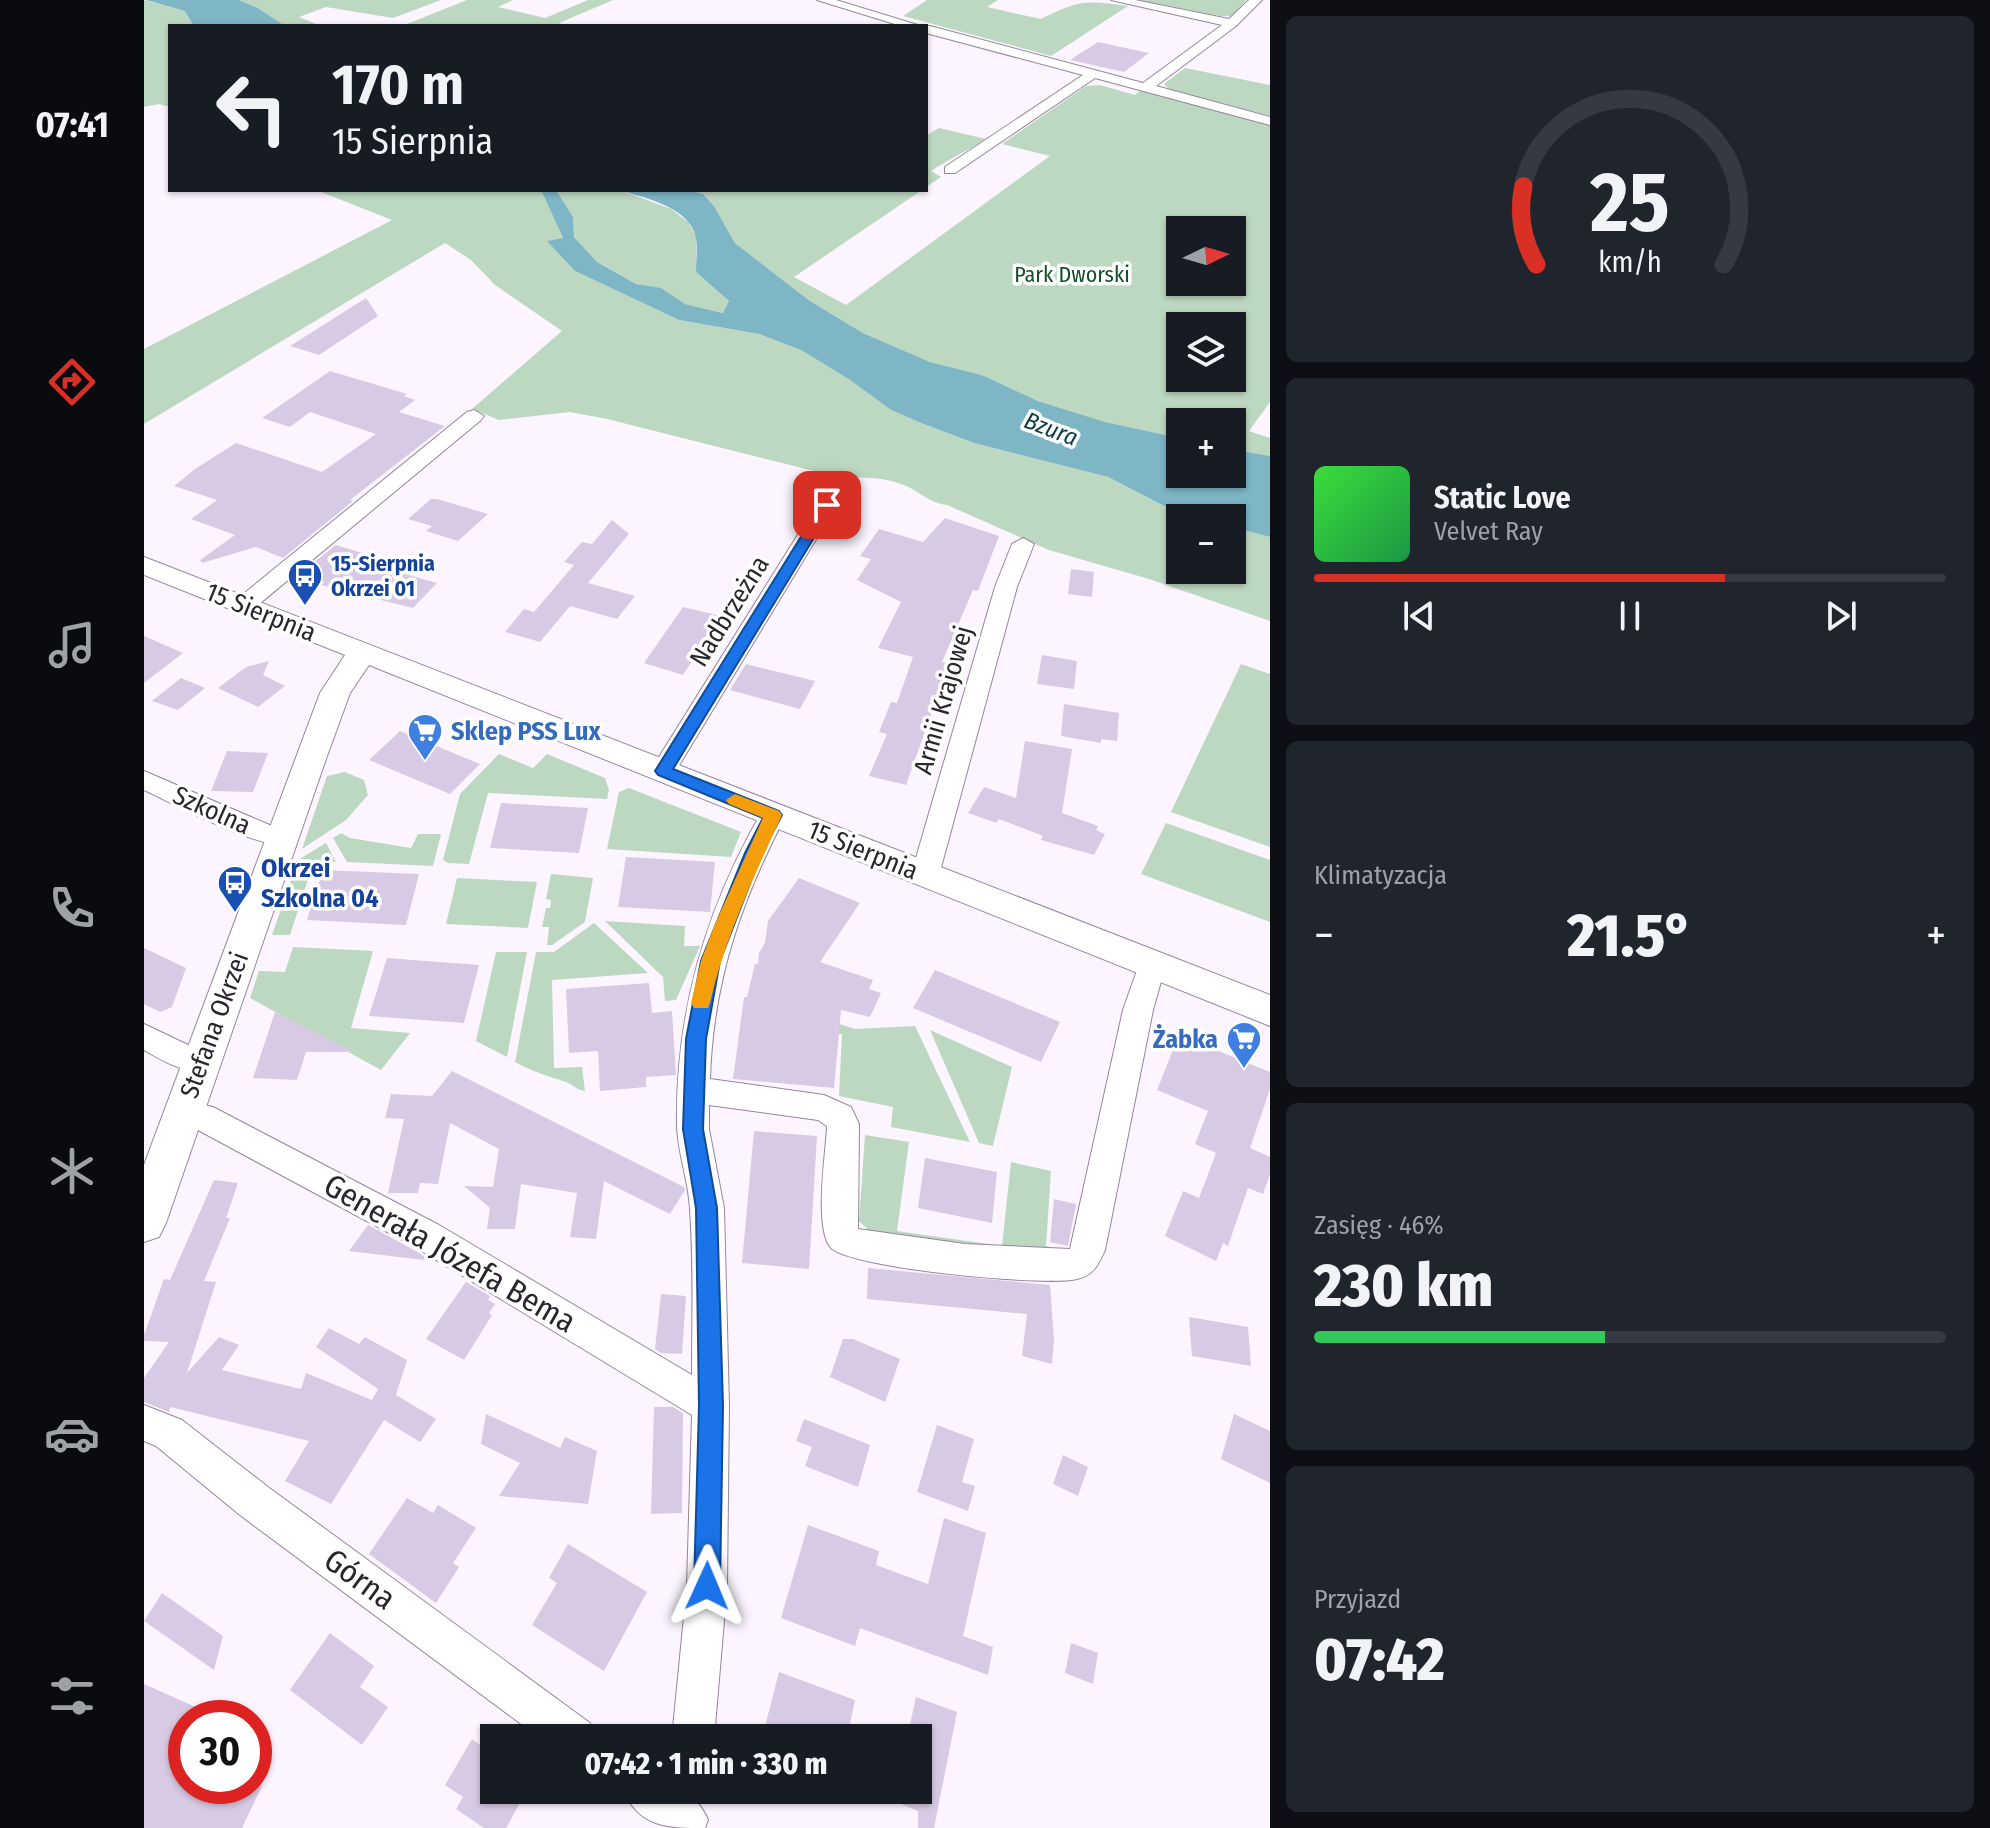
<!DOCTYPE html>
<html lang="pl">
<meta charset="utf-8">
<style>
body{margin:0;font-family:"Fira Sans Condensed",sans-serif;background:#20242c;color:#f1f3f6;height:100vh;display:flex;flex-direction:column;font-size:30px;white-space:nowrap}
*{box-sizing:border-box;margin:0}
p{font-size:26px;color:#9ea1a6}
.icon{flex:none;width:44px;height:44px;fill:none;stroke:currentColor;stroke-width:2;stroke-linecap:round;stroke-linejoin:round}
.map{position:relative;flex:1;overflow:hidden}
.panel{display:flex;flex-direction:column;gap:16px;padding:16px;background:#0d0f14;width:720px}
.panel>*{flex:none}
.guide{position:absolute;left:24px;top:24px;width:760px;height:168px;border-radius:0px;box-shadow:0 2px 6px #0004;background:#171b24;color:#f1f3f6;overflow:hidden}
.needle{width:52px;rotate:85deg}
.tools{position:absolute;left:1022px;top:216px;display:grid;gap:16px}
.tools a{display:grid;place-items:center;width:80px;height:80px;border-radius:0px;background:#171b24;box-shadow:0 2px 6px #0004;font-size:40px}
.speed{position:absolute;left:24px;top:1700px;display:flex;gap:16px;font-size:40px;font-weight:700;text-align:center}
.speed>*{display:grid;place-content:center;width:104px;height:104px;border-radius:50%;background:#171b24;box-shadow:0 2px 6px #0004;line-height:1}
.speed .limit{border:12px solid #d22;background:#fff;color:#111}
.pin{position:absolute;display:grid;place-items:center;width:68px;height:68px;color:#fff;margin:-34px;border-radius:16px;box-shadow:0 4px 12px #0006}
.me{position:absolute;width:88px;margin:-44px;rotate:1deg;stroke-linejoin:round;filter:drop-shadow(0 0 6px #0008)}
.turn{display:flex;align-items:center;gap:28px;height:168px;padding:0 32px;font-size:36px}
.turn .icon{width:104px;height:104px;stroke-width:2.5}
.turn b{display:block;font-size:56px;line-height:68px}
.big{font-size:60px;font-weight:800;line-height:1.1}
.panel .tile{flex:1;display:flex;flex-direction:column;justify-content:center;gap:12px;min-width:0;padding:0 28px;border-radius:12px;background:#20242c}
.panel .dial{align-items:center;gap:0}
.dial svg{height:208px;overflow:visible;fill:none;stroke:#363941;stroke-width:7;stroke-linecap:round;text-anchor:middle}
.dial text{fill:#f1f3f6;stroke:none}
.song{display:flex;align-items:center;gap:24px}
.cover{width:96px;height:96px;border-radius:12px;background:linear-gradient(135deg,hsl(120 70% 55%),hsl(140 70% 35%))}
.played{height:8px;border-radius:4px;background:linear-gradient(90deg,#d93025 65%,#363941 65%)}
.keys{display:flex;justify-content:space-around;direction:ltr}
.heat{display:flex;justify-content:space-between;align-items:center;font-size:44px;direction:ltr}
.charge{height:12px;border-radius:6px;background:linear-gradient(90deg,#34c759 46%,#363941 0)}
.trip{position:absolute;left:336px;top:1724px;width:452px;height:80px;border-radius:0px;background:#171b24;box-shadow:0 2px 6px #0004;font-weight:800;line-height:80px;text-align:center}
main{display:flex;flex:1;min-height:0}
.dock{display:flex;flex-direction:column;width:144px;justify-content:space-around;align-items:center;background:#090b0e;color:#9ea1a6}
.dock .icon{width:56px;height:56px}
.dock .on{color:#d93025}
.dock b{font-size:36px;color:#f1f3f6}
.map>svg:first-child{display:block}
</style>
<main>
<nav class="dock">
<b>07:41</b>
<svg class="icon on" aria-label="directions" viewBox="0 0 24 24"><path d="M12 3l9 9-9 9-9-9zM9 14v-3h6M13 9l2 2-2 2"/></svg>
<svg class="icon" aria-label="music" viewBox="0 0 24 24"><path d="M9 18V5l10-2v13"/><circle cx="6" cy="18" r="3"/><circle cx="16" cy="16" r="3"/></svg>
<svg class="icon" aria-label="phone" viewBox="0 0 24 24"><path d="M5 4h4l2 5-3 2q2 4 5 5l2-3 5 2v4C11 20 4 13 5 4z"/></svg>
<svg class="icon" aria-label="climate" viewBox="0 0 24 24"><path d="M12 3v18M4 7l16 10M4 17L20 7"/></svg>
<svg class="icon" aria-label="car" viewBox="0 0 24 24"><path d="M5 17H2v-5l4-1 3-4h7l3 4 3 1v5h-3M9 17h6M6 11h13"/><circle cx="7" cy="17" r="2"/><circle cx="17" cy="17" r="2"/></svg>
<svg class="icon" aria-label="filters" viewBox="0 0 24 24"><path d="M4 7h16M4 17h16"/><circle cx="9" cy="7" r="2"/><circle cx="15" cy="17" r="2"/></svg>
</nav>
<div class="map">
<svg width="1126" height="1828" viewBox="0 0 1126 1828">
<rect width="100%" height="100%" fill="#fcf5ff"/>
<g fill="#bdd8c1" fill-rule="evenodd">
<polygon points="0,0 42,11 50,26 26,26 26,107 15,104 0,107"/>
<polygon points="95,0 297,0 249,18 182,7 155,17 177,26 141,26 114,8"/>
<polygon points="323,0 369,0 354,7 401,18 444,0 469,0 415,23 424,26 258,26"/>
<path d="M783 0H854L843 7 897 19C935 0 941 0 984 6L907 56 759 16Z"/>
<polygon points="995,0 1102,0 1089,16 1076,16"/>
<polygon points="1041,68 1126,85 1126,116 1025,89 1020,84"/>
<path d="M956 85 991 95 997 90 1126 124V402L1105 431 1126 438V456L1088 449V422H1036V438L960 422 894 401 838 375 786 362 719 333 666 301 591 243 570 206 559 194 544 190H778L650 277 702 305 906 156 858 144 942 86ZM1036 230H1088V282H1036ZM1036 326H1088V378H1036Z"/>
<path d="M795 128 842 139C823 151 805 159 787 171L797 177 782 187V136Z"/>
<path d="M172 190H397L419 238 405 241 431 271 535 320 615 334 657 350 706 380 747 410 777 423 830 443 964 477 1026 509 1057 518H1036V570H1088V527L1126 537V621L1005 579 905 550 803 505C784 503 775 490 757 484 736 476 715 478 694 477L463 419 426 412 355 420 328 409 418 331 351 285 327 260 301 243 0 424V349L248 220Z"/>
<polygon points="412,190 476,190 527,209 544,222 552,236 552,272 585,301 580,313 541,304 517,289 492,284 453,262 430,237 429,217"/>
<polygon points="1097,664 1126,674 1126,847 1027,812"/>
<polygon points="355,754 389,768 403,754 461,778 465,790 463,799 344,793 325,864 304,863 299,860 316,794"/>
<polygon points="201,772 220,780 224,795 202,820 158,849 183,776"/>
<polygon points="485,788 597,832 587,857 463,849 475,792"/>
<polygon points="1022,823 1126,860 1126,922 997,874"/>
<polygon points="197,833 206,838 267,848 274,834 297,834 289,866 203,862 189,838"/>
<polygon points="182,843 192,862 170,861 146,935 128,935 154,860"/>
<polygon points="407,874 449,878 441,922 408,945 403,945 405,927 398,927 402,908 406,908 407,900 402,899"/>
<polygon points="313,878 393,882 384,928 302,924"/>
<polygon points="461,921 541,926 540,946 556,946 532,1000 521,1001 519,977"/>
<path d="M450 923 504 973 408 980 410 1068 438 1067 441 1091C432 1090 430 1085 422 1082 403 1076 390 1072 371 1062L392 952H410Z"/>
<polygon points="149,947 229,951 207,1028 266,1033 237,1070 106,998 115,971 141,972"/>
<polygon points="352,952 383,952 363,1057 332,1041"/>
<polygon points="664,1014 711,1029 771,1026 826,1142 747,1127 749,1107 695,1096 698,1034 661,1031"/>
<polygon points="786,1030 868,1067 849,1146 835,1143"/>
<polygon points="721,1135 765,1142 753,1231 858,1246 867,1162 907,1171 902,1246 912,1249 905,1256 732,1237 715,1221"/>
</g>
<g fill="#7eb6c5">
<polygon points="2,0 95,0 114,8 141,26 50,26 41,11"/>
<path d="M397 190H412L429 217 430 237 453 262 492 284 517 288 541 304 579 313 585 301 552 272C552 261 554 244 551 234 542 206 500 198 476 190H544L559 194 570 206 591 243 666 301 719 333 786 362 838 375 894 401 961 422 1036 438V474H1088V449L1126 456V537L1088 527V518H1057L1026 509 964 477 830 443 777 423 747 410 706 380 657 350 615 334 535 320 431 271 403 241 419 238Z"/>
</g>
<g fill="#d8cae4">
<polygon points="954,42 1005,53 980,72 926,60"/>
<polygon points="222,298 234,316 175,355 146,346"/>
<polygon points="186,371 263,394 260,396 271,400 255,412 301,426 206,500 209,501 139,558 112,547 58,563 56,560 91,535 47,519 73,500 30,486 51,469 92,443 178,472 232,434 166,412 146,427 118,418"/>
<polygon points="287,499 293,499 344,514 314,541 282,531 288,526 264,519"/>
<polygon points="801,518 855,536 834,591 829,590 798,662 805,664 762,785 725,776 743,734 735,732 747,702 753,703 769,657 734,648 757,602 713,580 727,559 716,556 735,529 779,542"/>
<polygon points="468,520 485,534 444,583 491,596 473,619 426,606 396,642 361,632 380,609 390,612 430,565 420,562 438,542 448,544"/>
<polygon points="192,545 232,557 226,564 293,583 269,608 177,585 181,582 164,577 172,570 164,567"/>
<polygon points="927,569 950,572 948,597 924,594"/>
<polygon points="539,607 577,616 539,675 500,663"/>
<polygon points="0,636 39,653 0,683"/>
<polygon points="898,655 933,661 930,689 893,684"/>
<polygon points="125,661 119,675 141,686 114,707 74,688 102,667"/>
<polygon points="602,664 671,681 656,709 586,690"/>
<polygon points="37,678 61,688 34,710 8,701"/>
<polygon points="920,704 975,713 973,741 957,739 957,743 917,736"/>
<polygon points="256,731 336,764 306,794 225,760"/>
<polygon points="881,741 928,749 918,813 954,826 952,830 961,834 950,855 897,840 899,836 855,819 852,823 824,813 840,787 872,798"/>
<polygon points="83,751 124,753 109,792 67,791"/>
<polygon points="357,803 444,808 435,853 346,848"/>
<polygon points="482,857 571,862 566,912 474,907"/>
<polygon points="179,870 275,874 262,925 163,920"/>
<polygon points="655,878 716,903 676,962 729,980 725,989 737,993 726,1017 697,1010 690,1088 589,1079 600,997 603,997 611,964 614,964 615,953 621,943 624,921"/>
<polygon points="0,948 42,968 28,1007 16,1012 0,1004"/>
<polygon points="243,958 335,965 320,1023 225,1016"/>
<polygon points="791,970 916,1022 897,1062 769,1008"/>
<polygon points="505,983 508,1013 528,1011 532,1075 502,1077 502,1087 456,1091 454,1051 425,1053 422,989"/>
<polygon points="131,1012 209,1052 162,1052 153,1080 109,1078"/>
<polygon points="1035,1035 1126,1072 1126,1089 1106,1148 1126,1157 1126,1174 1119,1194 1104,1188 1084,1246 1079,1243 1072,1261 1021,1236 1039,1191 1055,1198 1072,1153 1051,1144 1064,1111 1013,1090"/>
<polygon points="308,1071 540,1187 541,1190 526,1214 460,1181 452,1239 426,1237 433,1193 377,1184 371,1229 343,1229 346,1208 320,1186 349,1187 355,1149 306,1123 294,1184 276,1183 274,1193 244,1193 260,1119 241,1118 247,1094 288,1096"/>
<polygon points="610,1131 673,1136 665,1269 598,1263"/>
<polygon points="781,1158 853,1172 848,1223 774,1208"/>
<polygon points="70,1180 94,1183 82,1218 86,1218 60,1281 72,1282 43,1373 75,1337 95,1345 78,1370 157,1389 162,1373 228,1400 234,1389 172,1347 185,1328 215,1344 221,1337 263,1360 252,1395 292,1419 276,1442 240,1420 187,1504 141,1481 165,1441 26,1407 25,1412 0,1402 0,1378 25,1342 0,1341 0,1335 20,1279 26,1280"/>
<polygon points="910,1199 932,1204 924,1246 906,1242"/>
<polygon points="224,1225 270,1250 288,1261 205,1251"/>
<polygon points="724,1268 906,1285 910,1340 908,1364 878,1356 883,1314 723,1299"/>
<polygon points="322,1282 346,1296 344,1300 351,1304 345,1313 348,1315 320,1360 282,1339"/>
<polygon points="517,1294 542,1296 538,1354 517,1353 511,1349"/>
<polygon points="1045,1317 1104,1327 1107,1366 1048,1356"/>
<polygon points="699,1339 709,1339 756,1359 741,1402 686,1377"/>
<polygon points="510,1407 529,1407 539,1413 538,1513 507,1514"/>
<polygon points="342,1414 416,1448 421,1437 453,1451 444,1504 355,1496 376,1463 337,1444"/>
<polygon points="1090,1414 1126,1431 1126,1483 1077,1459"/>
<polygon points="660,1419 726,1445 714,1487 661,1466 668,1447 652,1441"/>
<polygon points="793,1425 830,1439 818,1482 831,1486 824,1511 773,1492"/>
<polygon points="919,1455 944,1467 934,1496 909,1484"/>
<polygon points="263,1498 289,1513 294,1505 332,1528 309,1563 315,1567 292,1603 225,1554"/>
<polygon points="800,1518 842,1533 819,1636 849,1647 844,1675 716,1628 711,1646 637,1618 664,1525 735,1551 732,1565 784,1584"/>
<polygon points="424,1544 503,1592 460,1671 388,1625 413,1583 405,1578"/>
<polygon points="18,1593 79,1636 70,1670 0,1621"/>
<polygon points="186,1633 230,1666 216,1687 244,1707 218,1745 146,1690"/>
<polygon points="927,1643 954,1653 949,1684 921,1673"/>
<polygon points="635,1672 711,1700 703,1738 618,1738"/>
<polygon points="0,1684 56,1709 51,1718 42,1718 42,1786 118,1786 98,1828 0,1828"/>
<polygon points="772,1697 813,1712 790,1828 774,1828 774,1811 725,1791 774,1790 774,1738 763,1738"/>
<polygon points="328,1739 350,1755 350,1790 383,1790 362,1828 340,1828 312,1809 319,1797 301,1785"/>
</g>
<g fill="none" stroke-linecap="round" stroke-linejoin="round">
<defs>
<g id="minor">
<polygon points="673,0 692,0 777,26 757,26"/>
<polygon points="967,0 991,0 1085,19 1105,0 1118,0 1092,26 1012,86 1126,117 1126,125 951,78 811,173 801,173 801,167 939,75 782,33 782,26 779,26 786,26 999,83 1078,25"/>
<polygon points="330,410 340,416 337,420 108,610 92,610 89,605 92,600 323,412"/>
<polygon points="698,474 708,480 528,777 519,780 510,777 506,771 510,765 688,480"/>
<polygon points="879,538 890,544 873,587 795,875 791,882 781,885 771,882 767,875 851,587 868,544"/>
<path d="M0 771 128 826 146 830 150 837 146 844C119 852 30 804 0 790Z"/>
<path d="M629 806 638 808 642 815C597 901 569 981 566 1079L680 1095 707 1107 715 1124 714 1229 821 1244 926 1249 979 1010 998 956 1008 953 1018 956 1022 964 1009 1010 961 1250C954 1265 950 1275 933 1279 904 1287 702 1268 686 1247 670 1225 682 1153 683 1126L674 1120 565 1105V1129L580 1208 585 1406 583 1586 570 1738H528L543 1586 548 1415 271 1247 52 1129 28 1122 23 1113 28 1104 39 1100 69 1107 295 1225 548 1375C548 1320 550 1265 546 1210 545 1182 534 1155 533 1126 531 1012 562 907 620 808Z"/>
<path d="M0 1024 44 1045 69 1051 73 1060 69 1069C45 1077 21 1062 0 1050Z"/>
<polygon points="0,1405 38,1420 124,1487 446,1723 452,1738 396,1738 96,1515 12,1446 0,1441"/>
<path d="M479 1790C515 1790 548 1781 564 1820L561 1828C524 1828 496 1828 479 1790Z"/>
</g>
<polygon id="tertiary" points="0,557 1126,995 1126,1026 225,665 206,693 182,759 22,1223 15,1237 0,1242 0,1165 176,693 201,655 0,575"/>
</defs>
<use href="#minor" stroke="#95859c" stroke-width="2"/>
<use href="#tertiary" stroke="#95859c" stroke-width="2"/>
<use href="#minor" fill="#fff" fill-rule="evenodd"/>
<use href="#tertiary" fill="#fff" fill-rule="evenodd"/>
</g>
<polygon fill="#1a73e8" stroke="#114b97" stroke-width="2" points="678,503 690,505 529,769 635,811 638,815 618,853 576,961 562,1039 559,1129 573,1208 579,1406 576,1586 572,1595 563,1599 554,1595 550,1586 555,1406 552,1208 539,1129 542,1039 557,961 601,853 619,818 514,775 511,771"/>
<path fill="#f59e0b" d="M591 794 635 811 638 815C610 877 581 937 566 1003L564 1008H550L547 1003 557 961 571 924 619 818 585 804 582 800Z"/>
<defs>
<symbol id="bus-pin" viewBox="-11 -11 22 30"><path d="M0 17L-7.5 6A9.5 9.5 0 1 1 7.5 6Z" fill="#1a4fb4" stroke="#fff"/><path d="M-5-6H5V4H4V6H2V4H-2V6H-4V4H-5ZM-3.5-4V0h7V-4ZM-3.5 1.2v1.5H-2V1.2ZM2 1.2v1.5H3.5V1.2Z" fill="#fff"/></symbol>
<symbol id="supermarket-pin" viewBox="-11 -11 22 30"><path d="M0 17L-7.5 6A9.5 9.5 0 1 1 7.5 6Z" fill="#3f7fe0" stroke="#fff"/><path d="M-6-5.5h2.5l.6 2H6L4.5 2H-2.5L-4.4-4H-6ZM-1.5 3.2a1.3 1.3 0 1 0 .1 0ZM3 3.2a1.3 1.3 0 1 0 .1 0Z" fill="#fff"/></symbol>
</defs>
<g fill-rule="evenodd">
<use href="#bus-pin" x="141" y="556" width="40" height="54"/>
<use href="#supermarket-pin" x="261" y="711" width="40" height="54"/>
<use href="#bus-pin" x="71" y="863" width="40" height="54"/>
<use href="#supermarket-pin" x="1080" y="1019" width="40" height="54"/>
</g>
<g text-anchor="middle" stroke-width="7" stroke-linejoin="round" paint-order="stroke">
<g font-size="22" fill="#145026" stroke="#fff">
<text x="928" y="282">Park Dworski</text>
</g>
<g font-size="22" font-weight="bold" fill="#164399" stroke="#fff" text-anchor="start">
<text x="187" y="571">15-Sierpnia<tspan x="187" dy="25">Okrzei 01</tspan></text>
</g>
<g font-size="24" font-style="italic" fill="#063d48" stroke="#fff">
<text transform="translate(907 429) rotate(21)" y="8">Bzura</text>
</g>
<g font-size="26" fill="#2b252e" stroke="#fff">
<text transform="translate(585 611) rotate(-58)" y="9">Nadbrzeżna</text>
<text transform="translate(117 612) rotate(22)" y="9">15 Sierpnia</text>
<text transform="translate(799 700) rotate(-74)" y="9">Armii Krajowej</text>
<text transform="translate(68 810) rotate(24)" y="9">Szkolna</text>
<text transform="translate(719 850) rotate(22)" y="9">15 Sierpnia</text>
<text transform="translate(70 1025) rotate(-70)" y="9">Stefana Okrzei</text>
</g>
<g font-size="26" font-weight="bold" fill="#366cbe" stroke="#fff" text-anchor="start">
<text x="307" y="740">Sklep PSS Lux</text>
<text x="1074" y="1048" text-anchor="end">Żabka</text>
</g>
<g font-size="26" font-weight="bold" fill="#164399" stroke="#fff" text-anchor="start">
<text x="117" y="877">Okrzei<tspan x="117" dy="30">Szkolna 04</tspan></text>
</g>
<g font-size="32" fill="#2b252e" stroke="#fff">
<text transform="translate(306 1253) rotate(30)" y="11">Generała Józefa Bema</text>
<text transform="translate(216 1579) rotate(36)" y="11">Górna</text>
</g>
</g>
</svg>
<div class="tools">
<a><svg class="needle" viewBox="-14 -14 28 28"><path d="M0-13l5 13h-10z" fill="#e53935"/><path d="M0 13l5-13h-10z" fill="#9ea1a6"/></svg></a>
<a><svg class="icon" aria-label="layers" viewBox="0 0 24 24"><path d="M12 4l9 5-9 5-9-5zM3 14l9 5 9-5"/></svg></a>
<a>+</a>
<a>−</a>
</div>
<div class="speed"><div class="limit">30</div></div>
<div class="pin" style="left:683px;top:505px;background:#d93025"><svg class="icon" aria-label="arrive" viewBox="0 0 24 24"><path d="M6 21V4h12l-3 4 3 4H6"/></svg></div>
<svg class="me" style="left:563px;top:1586px" viewBox="-20 -20 40 40"><path d="M0-17L14 15 0 8-14 15z" fill="#1a73e8" stroke="#fff" stroke-width="4"/></svg>
<div class="trip">07:42 · 1 min · 330 m</div>
<div class="guide">
<div class="turn"><svg class="icon" aria-label="left" viewBox="0 0 24 24"><path d="M17 20v-9H6M10 6l-5 5 5 5"/></svg><div><b>170 m</b>15 Sierpnia</div></div>
</div>
</div>
<section class="panel">
<div class="tile dial"><svg viewBox="0 0 100 80">
<path d="M14 69A42 42 0 1 1 86 69"/>
<path d="M14 69A42 42 0 0 1 9 39" stroke="#d93025"/>
<text x="50" y="56" font-size="32" font-weight="700">25</text>
<text x="50" y="72" font-size="11">km/h</text>
</svg></div>
<div class="tile">
<div class="song"><i class="cover"></i><div><b>Static Love</b><p>Velvet Ray</p></div></div>
<div class="played"></div>
<div class="keys"><svg class="icon" aria-label="previous" viewBox="0 0 24 24"><path d="M18 5L8 12l10 7zM5 5v14"/></svg><svg class="icon" aria-label="pause" viewBox="0 0 24 24"><path d="M8 5v14M16 5v14"/></svg><svg class="icon" aria-label="next" viewBox="0 0 24 24"><path d="M6 5l10 7-10 7zM19 5v14"/></svg></div>
</div>
<div class="tile"><p>Klimatyzacja</p>
<div class="heat"><a>−</a><b class="big">21.5°</b><a>+</a></div>
</div>
<div class="tile"><p>Zasięg · 46%</p><b class="big">230 km</b><div class="charge"></div></div>
<div class="tile"><p>Przyjazd</p><b class="big">07:42</b></div>
</section>
</main>
